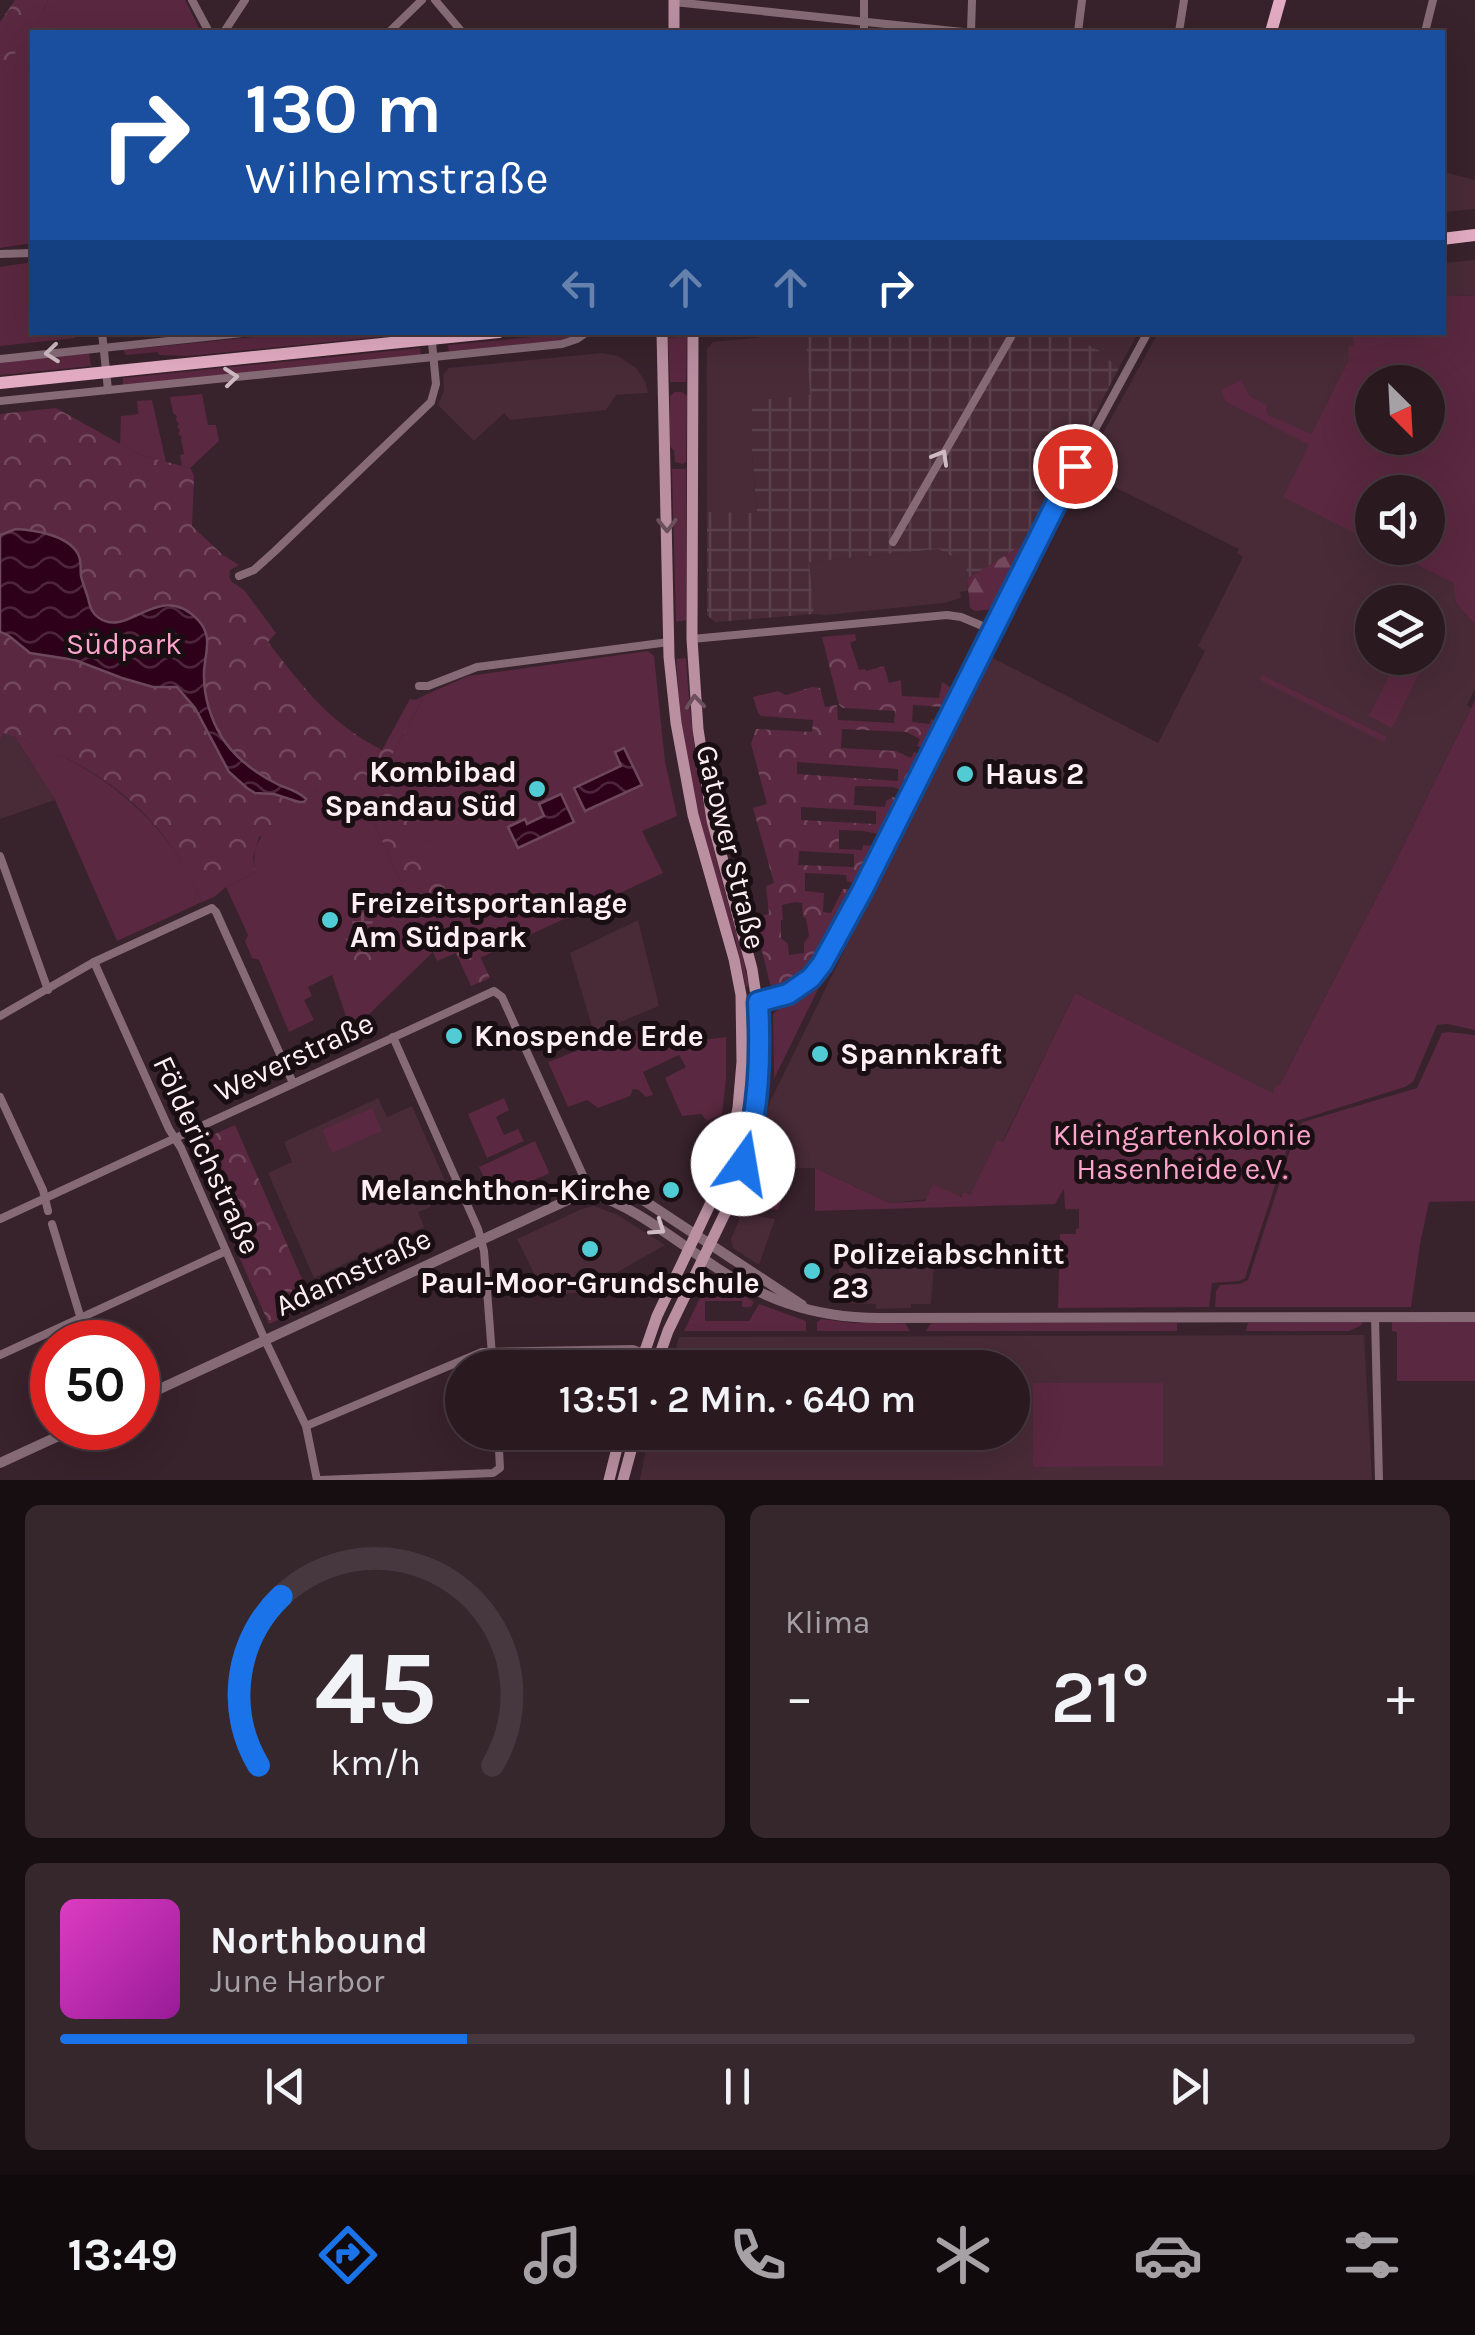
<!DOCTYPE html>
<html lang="de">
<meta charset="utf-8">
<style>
body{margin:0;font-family:Karla,sans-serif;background:#36272d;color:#f1f3f6;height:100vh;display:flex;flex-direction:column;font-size:38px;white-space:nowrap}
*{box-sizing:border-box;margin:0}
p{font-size:32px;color:#a5a1a5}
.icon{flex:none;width:55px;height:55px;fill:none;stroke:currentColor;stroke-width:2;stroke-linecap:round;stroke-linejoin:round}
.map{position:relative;height:1480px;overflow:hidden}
.drawer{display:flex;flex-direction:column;gap:25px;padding:25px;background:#170e12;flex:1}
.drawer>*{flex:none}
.guide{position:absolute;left:30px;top:30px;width:1415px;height:305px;border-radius:0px;box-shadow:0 10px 40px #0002,0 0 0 2px #46383e;background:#1a4fa0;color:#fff;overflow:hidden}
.needle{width:65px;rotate:156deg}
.buttons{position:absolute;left:1355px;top:365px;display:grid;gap:20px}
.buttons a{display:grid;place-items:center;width:90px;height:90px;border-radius:50%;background:#2a1a20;box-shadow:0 10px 40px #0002,0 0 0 2px #46383e;font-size:50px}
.speed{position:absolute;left:30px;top:1320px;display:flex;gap:20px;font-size:50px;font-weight:700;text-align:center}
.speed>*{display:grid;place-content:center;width:130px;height:130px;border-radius:50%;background:#2a1a20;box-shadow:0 10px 40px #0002,0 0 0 2px #46383e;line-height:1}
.speed .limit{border:15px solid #d22;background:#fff;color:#111}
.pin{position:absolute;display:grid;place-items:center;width:85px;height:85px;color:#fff;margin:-42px;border:5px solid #fff;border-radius:50%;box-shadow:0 2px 10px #0007}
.me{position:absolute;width:110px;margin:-55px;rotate:13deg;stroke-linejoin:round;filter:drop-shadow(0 0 8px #0008)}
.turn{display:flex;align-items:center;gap:35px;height:210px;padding:0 50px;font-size:45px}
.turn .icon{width:130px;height:130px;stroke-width:2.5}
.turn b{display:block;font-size:70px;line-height:85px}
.lanes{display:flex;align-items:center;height:95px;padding:0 50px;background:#0003;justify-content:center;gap:50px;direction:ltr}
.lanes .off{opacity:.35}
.big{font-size:75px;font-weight:600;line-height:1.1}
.drawer .card{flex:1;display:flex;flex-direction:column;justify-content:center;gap:15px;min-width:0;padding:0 35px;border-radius:15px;background:#36272d}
.drawer .dial{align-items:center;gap:0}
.dial svg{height:260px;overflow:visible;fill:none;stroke:#46383e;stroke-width:7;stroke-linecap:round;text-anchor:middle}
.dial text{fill:#f1f3f6;stroke:none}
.song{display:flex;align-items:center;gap:30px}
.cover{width:120px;height:120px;border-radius:15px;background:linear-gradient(135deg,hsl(310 70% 55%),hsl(300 70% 35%))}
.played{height:10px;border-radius:5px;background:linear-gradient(90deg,#1a73e8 30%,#46383e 30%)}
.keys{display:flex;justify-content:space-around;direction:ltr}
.heat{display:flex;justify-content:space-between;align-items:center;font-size:55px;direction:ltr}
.drawer .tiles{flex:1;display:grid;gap:25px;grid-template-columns:1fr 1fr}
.card:last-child{grid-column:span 2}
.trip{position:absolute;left:445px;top:1350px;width:585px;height:100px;border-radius:50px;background:#2a1a20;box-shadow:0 10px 40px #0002,0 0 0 2px #46383e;font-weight:600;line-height:100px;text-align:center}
.tabs{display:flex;height:160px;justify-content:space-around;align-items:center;background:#110a0d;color:#a5a1a5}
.tabs .icon{width:70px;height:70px}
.tabs .selected{color:#1a73e8}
.tabs b{font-size:45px;color:#f1f3f6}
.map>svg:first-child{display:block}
</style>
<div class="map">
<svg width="1475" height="1480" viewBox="0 0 1475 1480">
<defs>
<pattern id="industrial-grid" width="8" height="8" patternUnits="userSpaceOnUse" patternTransform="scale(2.5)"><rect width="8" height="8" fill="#482b37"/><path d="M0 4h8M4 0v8" fill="none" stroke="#5a404b"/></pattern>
<pattern id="forest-firs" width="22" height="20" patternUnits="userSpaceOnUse" patternTransform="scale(2.5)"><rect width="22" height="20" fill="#5a2840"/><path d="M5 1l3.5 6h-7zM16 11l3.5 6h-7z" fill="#73485c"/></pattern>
<pattern id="wetland-marsh" width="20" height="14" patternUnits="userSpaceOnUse" patternTransform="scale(2.5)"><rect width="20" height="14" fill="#5a2840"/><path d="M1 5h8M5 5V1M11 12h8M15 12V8" fill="none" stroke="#73485c"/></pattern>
<pattern id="park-crowns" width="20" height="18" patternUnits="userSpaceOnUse" patternTransform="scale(2.5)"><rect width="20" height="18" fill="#5a2840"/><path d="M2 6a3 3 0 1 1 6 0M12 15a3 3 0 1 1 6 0" fill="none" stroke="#73485c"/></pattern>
<pattern id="water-waves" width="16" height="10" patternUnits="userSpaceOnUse" patternTransform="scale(2.5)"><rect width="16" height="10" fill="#2f001a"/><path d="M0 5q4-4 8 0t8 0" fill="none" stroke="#4e263c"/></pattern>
</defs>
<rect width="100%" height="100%" fill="#38222b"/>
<g fill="#482b37" fill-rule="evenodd">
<polygon points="1444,172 1475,180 1475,209 1443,212"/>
<polygon points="1475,260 1475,296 1443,295 1443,263"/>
<polygon points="806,333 811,395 752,454 757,514 707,512 707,349 713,342"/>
<polygon points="1065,333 1138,333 1120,366 1109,360 1102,352"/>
<path d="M1158 333H1367L1372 548H1383L1453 583 1456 603 1475 625V689L1467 705 1471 708 1394 864 1280 1084 1274 1087 1275 1095 1075 993 1002 1143 997 1141 970 1195 890 1203 815 1168H758L764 1145 762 1134 768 1106 896 845 993 658 1158 743 1205 651 1198 646 1243 557 1237 553 1239 549 1082 471ZM1372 602H1428V658H1372Z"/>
<polygon points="602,353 618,356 636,368 645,381 648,393 616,395 606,410 510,420 504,413 474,441 438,405 444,391 443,375 449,368"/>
<polygon points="938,549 966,564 968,591 960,592 961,598 944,603 826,615 814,614 808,562"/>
<polygon points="3,733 15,737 55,800 0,819 0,741"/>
<polygon points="638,920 659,1006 594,1033 570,953"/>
<polygon points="378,1098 387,1117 412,1106 450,1192 429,1200 431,1207 418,1212 424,1227 314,1278 268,1173 292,1162 284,1142"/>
<polygon points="594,1206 618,1215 665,1245 581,1293 544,1294 517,1239 584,1208"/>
<polygon points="742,1213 775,1219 759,1265 733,1248 731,1239"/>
<polygon points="935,1251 931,1304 911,1304 911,1308 876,1309 876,1304 839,1303 839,1252"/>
<polygon points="1364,1335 1372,1480 640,1480 649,1433 1012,1432 1012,1368 671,1367 679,1337"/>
</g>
<polygon fill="url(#industrial-grid)" points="806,333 1065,333 1102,352 1109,360 1120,366 1029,541 967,579 966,564 938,549 809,562 814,614 715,622 707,615 707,512 757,513 752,454 752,401 810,395"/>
<g fill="#5a2840" fill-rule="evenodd">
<polygon points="48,0 185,0 201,32 34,32"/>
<polygon points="32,34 32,243 0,248 0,70"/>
<polygon points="32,262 32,332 75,333 75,338 0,346 0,267"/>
<path d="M1443 295 1475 296V625L1456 603 1453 583 1383 548H1428V492H1372V542L1283 497 1309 445 1226 402 1221 390 1241 380 1249 396 1267 405 1266 411 1268 415 1312 434 1349 359 1348 347 1354 346 1352 333 1442 332ZM1372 382H1428V438H1372Z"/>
<polygon points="293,333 419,333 188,356 159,355 158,352 126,355 123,350"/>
<polygon points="565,334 578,335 565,340 449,352 448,345"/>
<polygon points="687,336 686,382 670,382 668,338"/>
<polygon points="420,348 421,355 123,385 123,378"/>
<polygon points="89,353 91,366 0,375 0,362"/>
<polygon points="675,392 682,392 687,396 686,462 683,464 675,462 674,451 670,446 670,396"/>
<polygon points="202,394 208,425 216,425 219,441 190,468 182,466 180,455 184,454 181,440 182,437 178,434 180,430 177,427 179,424 176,420 177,416 173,413 170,397"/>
<polygon points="152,400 166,462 140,455 120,444 121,416 138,414 137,401"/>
<polygon points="672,469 686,469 686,620 676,622"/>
<polygon points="648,651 654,656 665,761 677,816 642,831 663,873 480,958 389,760 425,695 468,676"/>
<path d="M686 658C690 723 698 787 714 850 725 896 740 940 749 986L746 987 735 937 725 914 695 805 681 721 676 659Z"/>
<polygon points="1398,658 1427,658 1392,728 1369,716"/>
<polygon points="1262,675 1387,737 1384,742 1260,680"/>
<polygon points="1475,700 1475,1030 1447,1024 1437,1025 1413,1082 1405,1087 1296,1121 1245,1278 1239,1281 1212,1283 1209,1307 1058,1308 1060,1234 1076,1234 1076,1229 1079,1228 1079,1209 1065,1209 1064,1189 1055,1204 815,1211 815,1168 890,1203 925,1201 933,1184 961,1197 964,1192 970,1195 997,1140 1003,1142 1075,993 1274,1094 1274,1087 1280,1084 1394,864"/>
<path d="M15 737C81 759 136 796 177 854 187 868 194 886 202 902L117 941 55 800Z"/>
<path d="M316 789 370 814 433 952 359 1024 350 1028 332 975 308 987 312 996 304 1000 314 1020 289 1032 259 960 252 958 245 941 248 935 226 887 255 873C248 821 291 825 316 789Z"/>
<path d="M822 981 774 1079 773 1015C780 1005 809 992 822 981Z"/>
<polygon points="664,1026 671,1044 726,1037 726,1079 722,1114 707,1121 701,1114 682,1116 665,1078 686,1067 679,1055 643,1072 653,1095 646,1097 639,1090 633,1089 630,1096 598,1108 587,1100 568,1107 548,1062 620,1034"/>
<polygon points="1448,1032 1475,1035 1475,1201 1429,1202 1420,1244 1411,1307 1215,1307 1216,1291 1220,1285 1240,1284 1248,1280 1297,1129 1303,1122 1417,1088 1442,1033"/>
<polygon points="504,1098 509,1110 496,1117 504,1135 518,1129 524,1141 487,1158 468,1114"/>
<polygon points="372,1108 382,1131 332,1153 322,1130"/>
<polygon points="535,1141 549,1172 548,1174 493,1197 479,1167"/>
<polygon points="758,1168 793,1168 778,1210 746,1205"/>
<polygon points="717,1279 754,1302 751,1307 742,1307 742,1301 705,1301 705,1321 749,1321 759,1304 806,1321 806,1331 684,1331 708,1281"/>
<polygon points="821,1319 853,1323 905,1323 910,1331 817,1331 817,1322"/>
<polygon points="1362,1322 1362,1325 1349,1331 1246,1331 1248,1323"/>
<polygon points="1392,1322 1475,1322 1475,1381 1397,1381 1397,1332 1392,1331"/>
<polygon points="931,1323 1177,1323 1177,1331 926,1331"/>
<polygon points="1033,1383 1163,1383 1163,1466 1033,1467"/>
</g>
<polygon fill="url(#forest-firs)" points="1029,541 994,609 975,611 970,608 967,579"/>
<polygon fill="url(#wetland-marsh)" points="371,898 386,932 350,948 336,918 339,912"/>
<g fill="url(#park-crowns)" fill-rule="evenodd">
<polygon points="15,0 48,0 34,32 0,70 0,22"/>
<path d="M56 408 140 455 190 468 194 475 192 526 223 555 239 565 230 570 229 577 232 582 244 590 276 633 268 642C304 688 328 722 382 750L410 699 416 700 425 695 389 760 490 978 471 986 456 953 437 961 370 814 337 803 316 789 305 804 291 813V823L259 837 253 858 255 873 226 887 214 897 202 902C194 886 187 869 177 854 133 789 76 757 3 733L0 741V414Z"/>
<path d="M855 634 856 640 850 643 859 670 865 669 866 671 884 666 889 683 901 680 902 696 939 698 942 682 952 688 942 707 913 705 912 722 930 724 931 719 935 721 922 748 917 746 920 739 906 732 842 729 841 748 896 751 911 758 914 752 919 754 900 790 894 787 855 786 854 805 885 807 886 801 893 797 896 798 878 834 864 831 839 830V849L862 850 863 845 872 846 854 883 847 881 846 875 805 873V891L824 893 823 912 831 913 843 889H850C832 925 818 972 777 988L770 984 754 917 769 914 766 886 774 883 753 808 767 804 751 744 756 729 812 732 813 720 761 716 758 713 753 697 778 691 786 695 812 687 820 688 825 707 837 705 838 720 894 723 895 711 843 708 839 705 822 637ZM797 762 898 769V781L797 774ZM801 807 876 811V824L801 820ZM799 851 854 854V867L798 865ZM796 902 802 903 803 917 806 918 809 936 804 943V953L789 955 788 944 781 938V920H783L782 905Z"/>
<polygon points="387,932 398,958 359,975 348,948"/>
<polygon points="235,1125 313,1304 269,1324 225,1225 227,1224 195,1151 198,1149 195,1143"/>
</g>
<g fill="url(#water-waves)" stroke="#6d485c" stroke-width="2.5">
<path d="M16 529C34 530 68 535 78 554 82 561 80 568 81 576 83 584 86 591 88 598 90 606 91 613 99 618 129 639 159 579 198 620 215 638 203 656 204 677 204 697 211 719 221 736 234 757 257 774 279 785 289 789 298 791 306 799L304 802H299L274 794 255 793 247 788 229 772 195 708 177 687H153L122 678 75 660 30 653 8 635 0 632V535Z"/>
<polygon points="624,748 642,785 585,811 574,788 621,766 615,752"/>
<polygon points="561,794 574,822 518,848 508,827 525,819 527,824 544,816 539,804"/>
</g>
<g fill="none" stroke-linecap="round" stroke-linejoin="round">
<g stroke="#866b76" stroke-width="8">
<polyline points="192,0 209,32"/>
<polyline points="435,0 462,32"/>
<polyline points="864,0 864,32"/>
<polyline points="674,2 963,32"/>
<polyline points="224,32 245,0"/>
<polyline points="389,32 422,0"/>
<polyline points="971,32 972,0"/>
<polyline points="1078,32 1082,0"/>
<polyline points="1179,32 1184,0"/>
<polyline points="1425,32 1433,0"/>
<polyline points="0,254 32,253"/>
<polyline points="102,332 108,390"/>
<polyline points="0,359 252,332"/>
<polyline points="0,401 562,344 577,339 587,332"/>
<polyline points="893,542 1011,337"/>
<polyline points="239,576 254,570 274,552 431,402 436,384 431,332"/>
<polyline points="692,639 947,615 961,617 992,630"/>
<polyline points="419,686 428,686 477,667 669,642"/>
<polyline points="0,856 48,990"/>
<polyline points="94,962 169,1129 181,1148 265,1340 306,1426 317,1480"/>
<polyline points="757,1002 788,994 811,978 823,964 862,891 1075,466 1148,332"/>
<polyline points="0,1016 94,962 212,908 216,912 293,1083"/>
<polyline points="393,1037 478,1229 484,1251 493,1368"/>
<polyline points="0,1097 43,1190 48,1211"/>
<polyline points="0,1219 494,991 502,997 591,1193"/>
<polyline points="52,1224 88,1342"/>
<polyline points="1375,1317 1379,1480"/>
<polyline points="0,1355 226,1251"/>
<polyline points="306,1426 482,1352 633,1349 643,1353"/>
<polyline points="320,1480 493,1473 500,1468 498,1432"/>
</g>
<g stroke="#866b76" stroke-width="10">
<path d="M591 1193C634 1207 668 1235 705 1260 759 1298 812 1318 879 1318L1475 1317"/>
<polyline points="138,1399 570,1199 615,1189 637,1196 802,1305"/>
<polyline points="0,1463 76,1428"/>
</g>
<g stroke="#ba90a1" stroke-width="11">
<polyline points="674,0 674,32"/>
<polyline points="639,1368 657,1316 714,1196 726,1162 738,1108 742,1062 741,995 734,959 693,815 676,723 669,657 662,332"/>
<polyline points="655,1368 668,1331 728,1207 743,1164 755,1111 760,1041 757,1002 752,969 712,820 698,729 692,639 693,332"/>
<polyline points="609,1480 621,1432"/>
<polyline points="623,1480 636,1432"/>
</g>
<g stroke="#e3acc3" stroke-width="12">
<polyline points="1271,32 1280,0"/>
<polyline points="1442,239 1475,235"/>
<polyline points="0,383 499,332"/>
</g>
</g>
<defs><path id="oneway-chevron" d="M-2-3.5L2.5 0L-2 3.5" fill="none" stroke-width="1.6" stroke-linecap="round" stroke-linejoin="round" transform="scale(2.5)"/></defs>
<g stroke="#cfbac2">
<use href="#oneway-chevron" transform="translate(52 353) rotate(174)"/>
<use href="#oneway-chevron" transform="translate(231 377) rotate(-6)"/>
<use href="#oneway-chevron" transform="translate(941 457) rotate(-60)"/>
<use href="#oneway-chevron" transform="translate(658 1228) rotate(34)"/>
</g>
<g stroke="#6a505a">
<use href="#oneway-chevron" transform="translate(667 525) rotate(89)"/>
<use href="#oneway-chevron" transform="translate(695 702) rotate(-95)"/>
</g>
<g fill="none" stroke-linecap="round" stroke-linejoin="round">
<defs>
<path id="route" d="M743 1164C759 1111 761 1057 758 1002L788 994 811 978 822 964 862 891 1075 466"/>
</defs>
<use href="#route" stroke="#114b97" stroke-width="25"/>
<use href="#route" stroke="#1a73e8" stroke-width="18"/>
</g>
<g fill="#51ccd5" stroke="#190f13" stroke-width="4">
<circle cx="965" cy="774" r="10"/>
<circle cx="537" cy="789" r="10"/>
<circle cx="330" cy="920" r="10"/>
<circle cx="454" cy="1036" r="10"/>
<circle cx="820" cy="1054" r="10"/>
<circle cx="671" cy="1190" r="10"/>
<circle cx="590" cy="1249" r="10"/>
<circle cx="812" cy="1271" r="10"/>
</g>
<g text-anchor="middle" stroke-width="10" stroke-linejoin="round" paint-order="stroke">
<g font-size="30" fill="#fca4cb" stroke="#190f13">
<text x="124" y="654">Südpark</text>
<text x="1182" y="1145">Kleingartenkolonie<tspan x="1182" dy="34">Hasenheide e.V.</tspan></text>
</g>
<g font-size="30" font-weight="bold" fill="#ffeff5" stroke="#190f13" text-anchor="start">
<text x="517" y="782" text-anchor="end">Kombibad<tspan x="517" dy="34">Spandau Süd</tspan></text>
<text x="985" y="784">Haus 2</text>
<text x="350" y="913">Freizeitsportanlage<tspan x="350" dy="34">Am Südpark</tspan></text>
<text x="474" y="1046">Knospende Erde</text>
<text x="840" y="1064">Spannkraft</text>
<text x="651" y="1200" text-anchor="end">Melanchthon-Kirche</text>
<text x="832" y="1264">Polizeiabschnitt<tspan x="832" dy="34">23</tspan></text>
<text x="590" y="1293" text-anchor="middle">Paul-Moor-Grundschule</text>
</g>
<g font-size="30" fill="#ffeff5" stroke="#190f13">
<text transform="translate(731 847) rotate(76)" y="10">Gatower Straße</text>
<text transform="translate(294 1057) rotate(-25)" y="10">Weverstraße</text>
<text transform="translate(207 1155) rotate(65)" y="10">Földerichstraße</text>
<text transform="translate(353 1272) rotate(-25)" y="10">Adamstraße</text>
</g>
</g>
</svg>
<div class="buttons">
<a><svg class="needle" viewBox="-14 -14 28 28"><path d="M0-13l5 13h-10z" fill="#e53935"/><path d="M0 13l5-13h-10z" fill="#a5a1a5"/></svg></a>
<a><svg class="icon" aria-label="sound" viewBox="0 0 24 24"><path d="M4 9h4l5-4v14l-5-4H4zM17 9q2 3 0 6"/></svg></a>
<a><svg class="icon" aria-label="layers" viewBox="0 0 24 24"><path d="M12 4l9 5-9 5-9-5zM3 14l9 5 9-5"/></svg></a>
</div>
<div class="speed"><div class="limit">50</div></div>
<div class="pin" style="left:1075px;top:466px;background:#d93025"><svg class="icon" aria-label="arrive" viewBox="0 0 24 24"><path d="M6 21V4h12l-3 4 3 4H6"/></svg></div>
<svg class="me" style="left:743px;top:1164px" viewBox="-20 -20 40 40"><circle r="19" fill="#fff"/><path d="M0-13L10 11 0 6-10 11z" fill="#1a73e8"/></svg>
<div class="trip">13:51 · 2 Min. · 640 m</div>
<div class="guide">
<div class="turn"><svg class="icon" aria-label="right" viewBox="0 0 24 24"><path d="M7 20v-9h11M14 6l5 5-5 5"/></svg><div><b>130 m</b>Wilhelmstraße</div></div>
<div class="lanes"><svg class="icon off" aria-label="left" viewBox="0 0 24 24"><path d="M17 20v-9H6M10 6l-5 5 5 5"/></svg><svg class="icon off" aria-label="ahead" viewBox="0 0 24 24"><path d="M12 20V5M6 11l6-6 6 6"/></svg><svg class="icon off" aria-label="ahead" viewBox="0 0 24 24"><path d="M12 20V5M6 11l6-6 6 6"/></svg><svg class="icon" aria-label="right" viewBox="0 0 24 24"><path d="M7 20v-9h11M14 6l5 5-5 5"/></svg></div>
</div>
</div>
<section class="drawer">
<div class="tiles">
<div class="card dial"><svg viewBox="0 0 100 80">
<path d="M14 69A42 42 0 1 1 86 69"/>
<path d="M14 69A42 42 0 0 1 21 17" stroke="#1a73e8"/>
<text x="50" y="56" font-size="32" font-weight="700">45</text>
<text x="50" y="72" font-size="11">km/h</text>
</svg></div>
<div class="card"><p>Klima</p>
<div class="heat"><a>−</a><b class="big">21°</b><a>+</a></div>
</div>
<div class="card">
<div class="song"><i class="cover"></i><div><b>Northbound</b><p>June Harbor</p></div></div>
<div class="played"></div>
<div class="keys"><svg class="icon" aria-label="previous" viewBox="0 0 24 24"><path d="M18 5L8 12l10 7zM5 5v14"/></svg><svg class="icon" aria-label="pause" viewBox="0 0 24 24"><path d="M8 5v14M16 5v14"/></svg><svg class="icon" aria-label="next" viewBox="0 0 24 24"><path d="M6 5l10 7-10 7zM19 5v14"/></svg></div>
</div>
</div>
</section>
<nav class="tabs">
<b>13:49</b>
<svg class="icon selected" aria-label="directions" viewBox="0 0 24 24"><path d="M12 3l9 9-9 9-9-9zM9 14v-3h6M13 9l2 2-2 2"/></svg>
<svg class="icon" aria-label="music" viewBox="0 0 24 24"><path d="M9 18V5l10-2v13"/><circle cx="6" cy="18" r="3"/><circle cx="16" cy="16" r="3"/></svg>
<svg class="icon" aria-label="phone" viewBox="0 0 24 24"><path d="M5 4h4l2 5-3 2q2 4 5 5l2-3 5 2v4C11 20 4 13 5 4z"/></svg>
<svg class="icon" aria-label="climate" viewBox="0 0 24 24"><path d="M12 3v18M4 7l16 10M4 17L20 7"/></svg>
<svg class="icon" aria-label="car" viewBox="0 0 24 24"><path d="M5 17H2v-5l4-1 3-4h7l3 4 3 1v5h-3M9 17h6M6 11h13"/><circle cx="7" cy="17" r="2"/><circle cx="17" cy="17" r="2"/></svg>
<svg class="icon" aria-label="filters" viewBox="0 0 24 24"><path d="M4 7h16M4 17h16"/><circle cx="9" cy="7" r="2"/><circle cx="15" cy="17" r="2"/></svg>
</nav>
